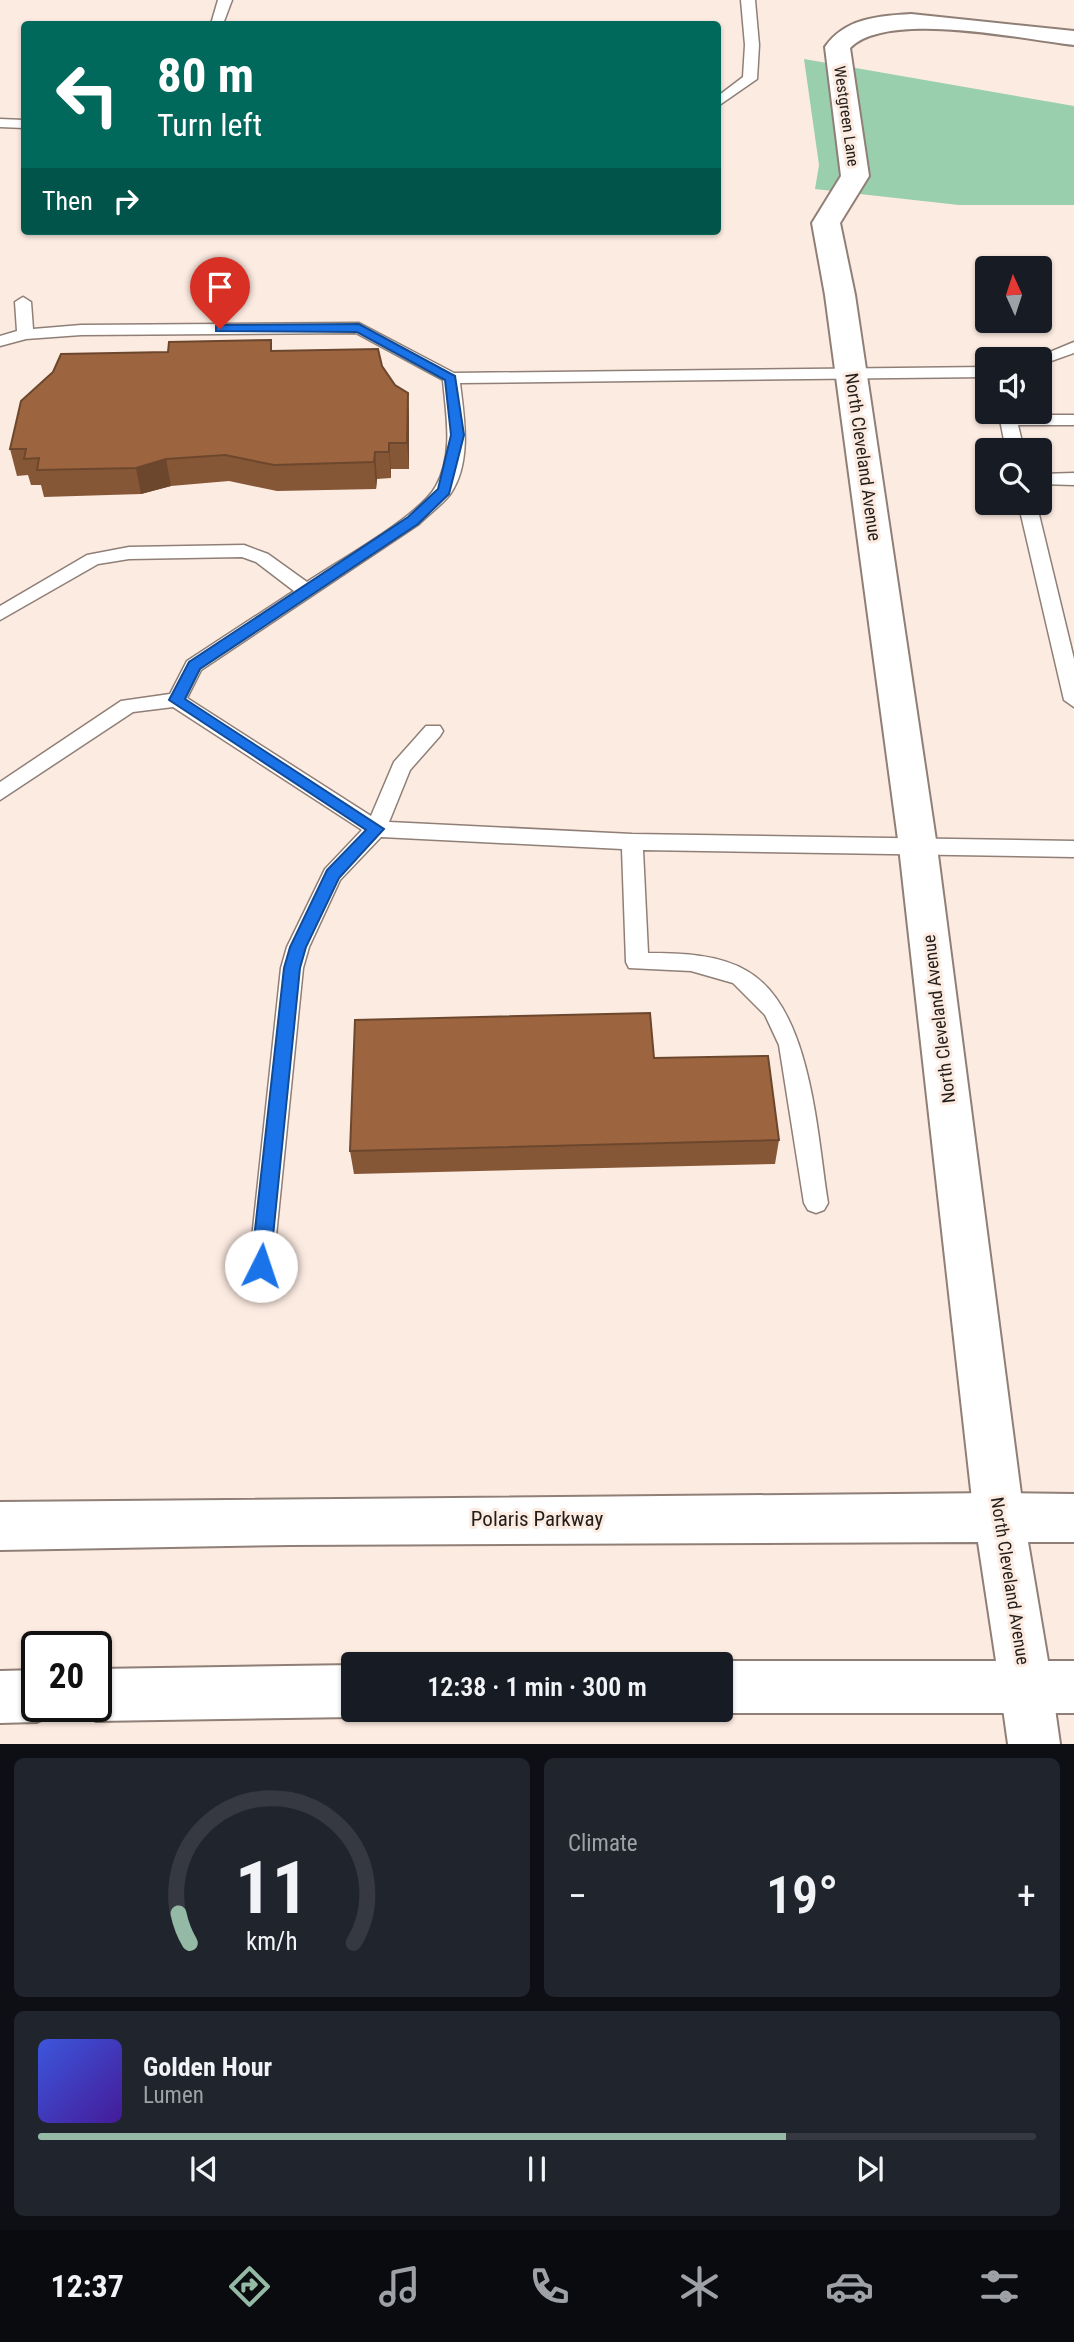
<!DOCTYPE html>
<meta charset="utf-8">
<style>
body{margin:0;font-family:"Roboto Condensed",sans-serif;background:#20242c;color:#f1f3f6;height:100vh;display:flex;flex-direction:column;font-size:26px;white-space:nowrap}
*{box-sizing:border-box;margin:0}
p{font-size:23px;color:#9ea1a6}
.icon{flex:none;width:38px;height:38px;fill:none;stroke:currentColor;stroke-width:2;stroke-linecap:round;stroke-linejoin:round}
.map{position:relative;height:1744px;overflow:hidden}
.sheet{display:flex;flex-direction:column;gap:14px;padding:14px;background:#0d0f14;flex:1}
.sheet>*{flex:none}
.hud{position:absolute;left:21px;top:21px;width:700px;height:214px;border-radius:7px;box-shadow:0 2px 5px #0004;background:#00695c;color:#fff;overflow:hidden}
.needle{width:46px;rotate:357deg}
.buttons{position:absolute;left:975px;top:256px;display:grid;gap:14px}
.buttons a{display:grid;place-items:center;width:77px;height:77px;border-radius:7px;background:#171b24;box-shadow:0 2px 5px #0004;font-size:35px}
.speed{position:absolute;left:21px;top:1631px;display:flex;gap:14px;font-size:35px;font-weight:700;text-align:center}
.speed>*{display:grid;place-content:center;width:91px;height:91px;border-radius:50%;background:#171b24;box-shadow:0 2px 5px #0004;line-height:1}
.speed .limit{border:4px solid #111;border-radius:10px;background:#fff;color:#111}
.pin{position:absolute;display:grid;place-items:center;width:60px;height:60px;color:#fff;margin:-72px -30px;border-radius:50% 50% 50% 0;rotate:-45deg;box-shadow:0 0 7px #0007}
.pin .icon{rotate:45deg}
.me{position:absolute;width:77px;margin:-38px;rotate:4deg;stroke-linejoin:round;filter:drop-shadow(0 0 5px #0008)}
.turn{display:flex;align-items:center;gap:24px;height:147px;padding:0 21px;font-size:32px}
.turn .icon{width:91px;height:91px;stroke-width:2.5}
.turn b{display:block;font-size:49px;line-height:60px}
.then{display:flex;align-items:center;height:66px;padding:0 21px;background:#0003;gap:14px;font-size:26px}
.big{font-size:52px;font-weight:600;line-height:1.1}
.sheet .card{flex:1;display:flex;flex-direction:column;justify-content:center;gap:10px;min-width:0;padding:0 24px;border-radius:10px;background:#20242c}
.sheet .dial{align-items:center;gap:0}
.dial svg{height:182px;overflow:visible;fill:none;stroke:#363941;stroke-width:7;stroke-linecap:round;text-anchor:middle}
.dial text{fill:#f1f3f6;stroke:none}
.song{display:flex;align-items:center;gap:21px}
.cover{width:84px;height:84px;border-radius:10px;background:linear-gradient(135deg,hsl(230 70% 55%),hsl(260 70% 35%))}
.played{height:7px;border-radius:4px;background:linear-gradient(90deg,#94b9a5 75%,#363941 75%)}
.keys{display:flex;justify-content:space-around;direction:ltr}
.heat{display:flex;justify-content:space-between;align-items:center;font-size:38px;direction:ltr}
.sheet .tiles{flex:1;display:grid;gap:14px;grid-template-columns:1fr 1fr}
.card:last-child{grid-column:span 2}
.trip{position:absolute;left:341px;top:1652px;width:392px;height:70px;border-radius:7px;background:#171b24;box-shadow:0 2px 5px #0004;font-weight:600;line-height:70px;text-align:center}
.tabs{display:flex;height:112px;justify-content:space-around;align-items:center;background:#090b0e;color:#9ea1a6}
.tabs .icon{width:49px;height:49px}
.tabs .selected{color:#94b9a5}
.tabs b{font-size:32px;color:#f1f3f6}
.map>svg:first-child{display:block}
</style>
<div class="map">
<svg width="1074" height="1744" viewBox="0 0 1074 1744">
<rect width="100%" height="100%" fill="#fcebe1"/>
<polygon fill="#99cfac" points="804,59 1074,106 1074,205 959,205 815,189 819,165"/>
<g fill="none" stroke-linecap="round" stroke-linejoin="round">
<defs>
<g id="lane">
<polygon points="218,0 232,0 223,24 211,24"/>
<polygon points="741,0 755,0 759,45 757,79 718,106 718,96 743,77 745,45"/>
<polygon points="0,119 24,120 24,128 0,127"/>
<path d="M23 297 31 302 33 329 81 325 359 323 454 373 987 367V377L460 383C464 417 472 461 451 493 443 504 429 514 419 524L201 670 187 698 371 816 394 762 426 726H440L443 731 440 736 410 770 389 822 632 834 1074 841V857L643 850 648 953C679 953 719 954 747 971 812 1008 817 1136 828 1203L824 1210 816 1213 808 1210 804 1203 779 1045 765 1015 733 983 691 971 629 968 626 962 622 849 381 837 340 880 309 947 303 968 273 1266 270 1274 261 1277 252 1274 249 1266 281 968 287 947 325 869 362 830 173 707 133 712 0 800V782L121 701 170 694 187 661 294 591 256 562 242 557 129 559 98 564 0 620V606L87 555 129 547 244 545 268 554 307 582C338 561 420 516 436 486 454 454 446 415 443 380L356 333 81 335 26 339 0 346V336L17 331 15 302Z"/>
<polygon points="1074,342 1074,353 1040,365 1040,359 1033,359"/>
<polygon points="1008,415 1074,415 1074,425 1018,425 1024,450 1006,450 1000,420"/>
<polygon points="1074,473 1074,485 1040,484 1040,474"/>
<polygon points="1018,502 1036,502 1074,659 1074,707 1064,700"/>
</g>
<path id="street" d="M911 14 1074 31V45C1022 39 887 10 850 48L869 176 840 223 855 295 937 847 1024 1517 1016 1534 999 1541 982 1534 974 1517 899 847 825 295 812 223 841 176 825 47C845 18 878 16 911 14Z"/>
<polygon id="secondary" points="1026,1661 1044,1669 1052,1687 1060,1744 1008,1744 1000,1687 1008,1669"/>
<g id="primary">
<polygon points="999,1493 1074,1494 1074,1542 1028,1542 1048,1661 1074,1661 1074,1713 721,1713 713,1710 721,1710 721,1664 713,1664 721,1661 996,1661 978,1542 290,1545 0,1550 0,1502"/>
<polygon points="354,1665 354,1710 371,1710 354,1717 96,1721 78,1713 75,1706 96,1706 96,1669"/>
<polygon points="37,1670 37,1706 59,1706 55,1714 37,1722 0,1723 0,1671"/>
</g>
</defs>
<use href="#lane" stroke="#8f7f76" stroke-width="3"/>
<use href="#street" stroke="#8f7f76" stroke-width="4"/>
<use href="#secondary" stroke="#8f7f76" stroke-width="4"/>
<use href="#primary" stroke="#8f7f76" stroke-width="4"/>
<use href="#lane" fill="#fff" fill-rule="evenodd"/>
<use href="#street" fill="#fff" fill-rule="evenodd"/>
<use href="#secondary" fill="#fff" fill-rule="evenodd"/>
<use href="#primary" fill="#fff" fill-rule="evenodd"/>
</g>
<g fill="#865737">
<polygon points="273,351 382,366 395,385 408,393 409,419 409,469 391,469 391,478 377,479 376,489 277,491 229,481 171,486 141,494 44,497 41,485 31,485 28,475 17,476 10,449"/>
<polygon points="654,1058 779,1140 775,1164 354,1174 350,1151"/>
</g>
<g fill="#6d472d">
<polygon points="408,393 409,419 409,469 407,443"/>
<polygon points="389,443 391,469 391,478 389,452"/>
<polygon points="375,452 377,479 376,489 374,462"/>
<polygon points="166,459 171,486 141,494 136,468"/>
</g>
<g fill="#9c6540" stroke="#6d472d" stroke-width="2">
<polygon points="271,340 271,351 378,349 382,366 395,385 408,393 407,443 389,443 389,452 375,452 374,462 274,465 225,455 166,459 136,468 37,470 39,458 24,459 26,449 10,449 21,401 53,372 61,354 168,352 169,342"/>
<polygon points="650,1013 654,1058 768,1056 779,1140 350,1151 355,1020"/>
</g>
<polygon fill="#1a73e8" stroke="#114b97" stroke-width="2" points="220,325 359,324 455,376 464,435 449,494 418,524 200,669 185,699 384,829 339,878 306,947 300,968 270,1266 267,1272 261,1274 254,1272 251,1266 284,968 290,947 327,870 366,830 169,700 189,662 408,517 438,489 451,435 445,380 357,332 216,331 216,326"/>
<g text-anchor="middle" stroke-width="6" stroke-linejoin="round" paint-order="stroke">
<g font-size="16" fill="#231d1a" stroke="#fcebe1">
<text transform="translate(847 116) rotate(82)" y="6">Westgreen Lane</text>
</g>
<g font-size="18" fill="#231d1a" stroke="#fcebe1">
<text transform="translate(863 457) rotate(82)" y="6">North Cleveland Avenue</text>
<text transform="translate(939 1019) rotate(-97)" y="6">North Cleveland Avenue</text>
<text transform="translate(1010 1581) rotate(81)" y="6">North Cleveland Avenue</text>
</g>
<g font-size="21" fill="#231d1a" stroke="#fcebe1">
<text x="537" y="1526">Polaris Parkway</text>
</g>
</g>
</svg>
<div class="buttons">
<a><svg class="needle" viewBox="-14 -14 28 28"><path d="M0-13l5 13h-10z" fill="#e53935"/><path d="M0 13l5-13h-10z" fill="#9ea1a6"/></svg></a>
<a><svg class="icon" aria-label="sound" viewBox="0 0 24 24"><path d="M4 9h4l5-4v14l-5-4H4zM17 9q2 3 0 6"/></svg></a>
<a><svg class="icon" aria-label="search" viewBox="0 0 24 24"><circle cx="10" cy="10" r="6"/><path d="M15 15l6 6"/></svg></a>
</div>
<div class="speed"><div class="limit">20</div></div>
<div class="pin" style="left:220px;top:329px;background:#d93025"><svg class="icon" aria-label="arrive" viewBox="0 0 24 24"><path d="M6 21V4h12l-3 4 3 4H6"/></svg></div>
<svg class="me" style="left:261px;top:1266px" viewBox="-20 -20 40 40"><circle r="19" fill="#fff"/><path d="M0-13L10 11 0 6-10 11z" fill="#1a73e8"/></svg>
<div class="trip">12:38 · 1 min · 300 m</div>
<div class="hud">
<div class="turn"><svg class="icon" aria-label="left" viewBox="0 0 24 24"><path d="M17 20v-9H6M10 6l-5 5 5 5"/></svg><div><b>80 m</b>Turn left</div></div>
<div class="then">Then<svg class="icon" aria-label="right" viewBox="0 0 24 24"><path d="M7 20v-9h11M14 6l5 5-5 5"/></svg></div>
</div>
</div>
<section class="sheet">
<div class="tiles">
<div class="card dial"><svg viewBox="0 0 100 80">
<path d="M14 69A42 42 0 1 1 86 69"/>
<path d="M14 69A42 42 0 0 1 9 56" stroke="#94b9a5"/>
<text x="50" y="56" font-size="32" font-weight="700">11</text>
<text x="50" y="72" font-size="11">km/h</text>
</svg></div>
<div class="card"><p>Climate</p>
<div class="heat"><a>−</a><b class="big">19°</b><a>+</a></div>
</div>
<div class="card">
<div class="song"><i class="cover"></i><div><b>Golden Hour</b><p>Lumen</p></div></div>
<div class="played"></div>
<div class="keys"><svg class="icon" aria-label="previous" viewBox="0 0 24 24"><path d="M18 5L8 12l10 7zM5 5v14"/></svg><svg class="icon" aria-label="pause" viewBox="0 0 24 24"><path d="M8 5v14M16 5v14"/></svg><svg class="icon" aria-label="next" viewBox="0 0 24 24"><path d="M6 5l10 7-10 7zM19 5v14"/></svg></div>
</div>
</div>
</section>
<nav class="tabs">
<b>12:37</b>
<svg class="icon selected" aria-label="directions" viewBox="0 0 24 24"><path d="M12 3l9 9-9 9-9-9zM9 14v-3h6M13 9l2 2-2 2"/></svg>
<svg class="icon" aria-label="music" viewBox="0 0 24 24"><path d="M9 18V5l10-2v13"/><circle cx="6" cy="18" r="3"/><circle cx="16" cy="16" r="3"/></svg>
<svg class="icon" aria-label="phone" viewBox="0 0 24 24"><path d="M5 4h4l2 5-3 2q2 4 5 5l2-3 5 2v4C11 20 4 13 5 4z"/></svg>
<svg class="icon" aria-label="climate" viewBox="0 0 24 24"><path d="M12 3v18M4 7l16 10M4 17L20 7"/></svg>
<svg class="icon" aria-label="car" viewBox="0 0 24 24"><path d="M5 17H2v-5l4-1 3-4h7l3 4 3 1v5h-3M9 17h6M6 11h13"/><circle cx="7" cy="17" r="2"/><circle cx="17" cy="17" r="2"/></svg>
<svg class="icon" aria-label="filters" viewBox="0 0 24 24"><path d="M4 7h16M4 17h16"/><circle cx="9" cy="7" r="2"/><circle cx="15" cy="17" r="2"/></svg>
</nav>
